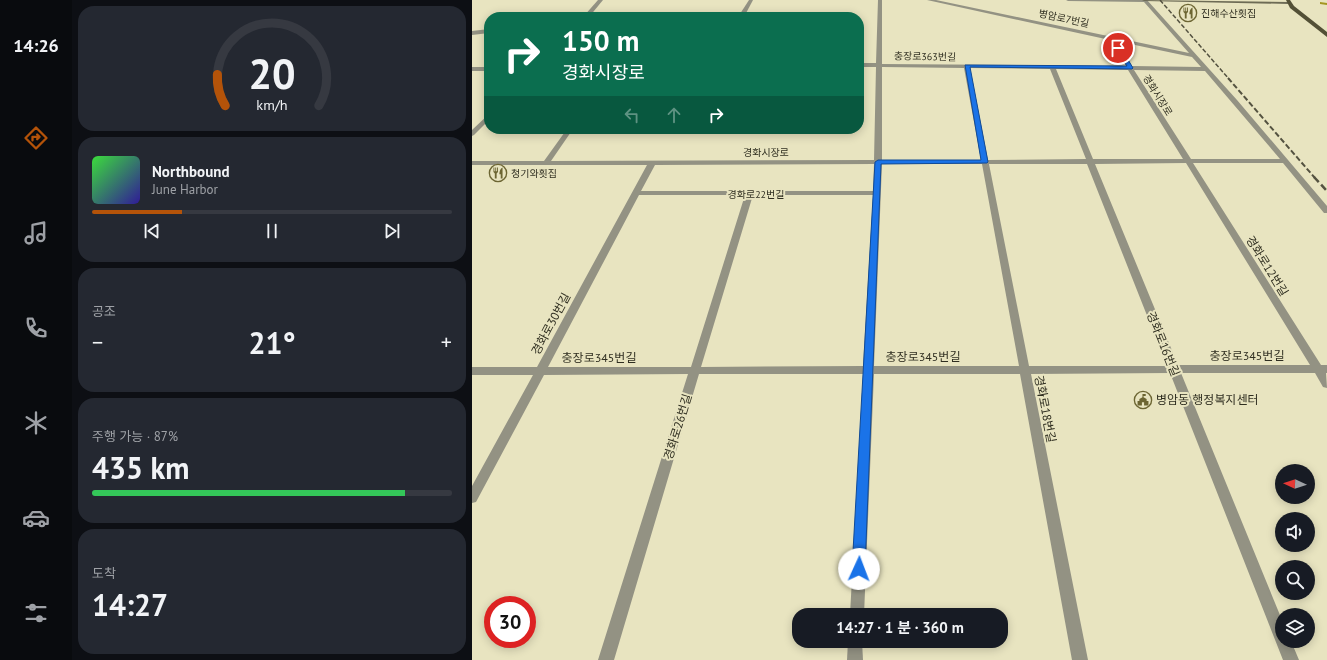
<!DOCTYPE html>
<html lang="ko">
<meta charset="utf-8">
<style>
body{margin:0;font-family:"PT Sans","Noto Sans KR",sans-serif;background:#242831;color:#f1f3f6;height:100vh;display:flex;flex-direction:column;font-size:15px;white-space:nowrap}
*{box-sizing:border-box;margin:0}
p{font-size:13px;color:#9ea1a6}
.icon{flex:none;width:22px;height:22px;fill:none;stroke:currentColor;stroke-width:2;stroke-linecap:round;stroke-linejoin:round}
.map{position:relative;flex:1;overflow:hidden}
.drawer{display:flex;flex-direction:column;gap:6px;padding:6px;background:#0d0f14;width:400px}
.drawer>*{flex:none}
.banner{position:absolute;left:12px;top:12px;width:380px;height:122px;border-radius:16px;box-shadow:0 2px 10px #0003;background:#0b6e4f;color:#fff;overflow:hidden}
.needle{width:26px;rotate:273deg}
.tools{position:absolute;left:803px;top:464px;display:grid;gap:8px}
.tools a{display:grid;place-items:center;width:40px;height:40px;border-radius:50%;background:#171b24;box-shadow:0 2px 10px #0003;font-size:20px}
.speed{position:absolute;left:12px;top:596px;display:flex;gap:8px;font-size:20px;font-weight:700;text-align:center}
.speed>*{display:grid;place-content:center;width:52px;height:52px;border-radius:50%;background:#171b24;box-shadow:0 2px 10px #0003;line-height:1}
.speed .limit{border:6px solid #d22;background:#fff;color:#111}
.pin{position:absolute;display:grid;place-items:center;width:34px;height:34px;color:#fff;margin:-17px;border:2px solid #fff;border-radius:50%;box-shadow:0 1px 4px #0007}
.me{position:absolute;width:44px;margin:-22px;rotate:2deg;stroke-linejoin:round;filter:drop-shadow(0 0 3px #0008)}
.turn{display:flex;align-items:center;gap:14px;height:84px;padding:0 12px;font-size:18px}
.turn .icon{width:52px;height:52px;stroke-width:2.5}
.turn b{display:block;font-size:28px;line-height:34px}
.lanes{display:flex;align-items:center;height:38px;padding:0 12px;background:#0003;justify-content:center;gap:20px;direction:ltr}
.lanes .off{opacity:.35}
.big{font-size:30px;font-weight:700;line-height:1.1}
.drawer .tile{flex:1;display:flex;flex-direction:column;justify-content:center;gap:6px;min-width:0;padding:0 14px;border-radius:16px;background:#242831}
.drawer .dial{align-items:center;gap:0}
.dial svg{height:104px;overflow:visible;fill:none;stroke:#363941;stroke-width:7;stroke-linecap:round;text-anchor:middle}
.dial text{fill:#f1f3f6;stroke:none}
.song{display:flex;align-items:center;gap:12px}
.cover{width:48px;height:48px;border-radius:6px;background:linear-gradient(135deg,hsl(120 70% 55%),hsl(250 70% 35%))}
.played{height:4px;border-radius:2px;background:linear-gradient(90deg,#b45309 25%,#363941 25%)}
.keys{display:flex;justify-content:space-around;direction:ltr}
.heat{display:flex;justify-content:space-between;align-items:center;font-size:22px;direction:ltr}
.charge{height:6px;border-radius:3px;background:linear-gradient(90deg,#34c759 87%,#363941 0)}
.trip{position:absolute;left:320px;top:608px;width:216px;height:40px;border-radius:16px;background:#171b24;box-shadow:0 2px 10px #0003;font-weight:700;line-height:40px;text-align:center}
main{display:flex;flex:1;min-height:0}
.tab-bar{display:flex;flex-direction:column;width:72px;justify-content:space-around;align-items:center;background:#090b0e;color:#9ea1a6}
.tab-bar .icon{width:28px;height:28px}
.tab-bar .current{color:#b45309}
.tab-bar b{font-size:18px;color:#f1f3f6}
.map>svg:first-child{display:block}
</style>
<main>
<nav class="tab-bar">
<b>14:26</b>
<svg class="icon current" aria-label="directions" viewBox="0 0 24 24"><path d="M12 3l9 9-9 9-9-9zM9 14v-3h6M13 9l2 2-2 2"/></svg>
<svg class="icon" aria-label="music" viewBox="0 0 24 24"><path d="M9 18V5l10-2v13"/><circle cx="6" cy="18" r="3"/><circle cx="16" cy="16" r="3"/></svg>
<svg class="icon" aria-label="phone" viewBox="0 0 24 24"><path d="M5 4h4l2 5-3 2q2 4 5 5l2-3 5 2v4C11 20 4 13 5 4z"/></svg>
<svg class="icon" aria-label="climate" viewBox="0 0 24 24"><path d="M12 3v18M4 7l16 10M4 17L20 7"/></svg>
<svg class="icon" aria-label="car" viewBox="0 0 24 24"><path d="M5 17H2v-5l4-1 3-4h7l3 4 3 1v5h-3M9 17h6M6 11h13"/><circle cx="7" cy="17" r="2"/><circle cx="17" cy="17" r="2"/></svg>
<svg class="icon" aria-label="filters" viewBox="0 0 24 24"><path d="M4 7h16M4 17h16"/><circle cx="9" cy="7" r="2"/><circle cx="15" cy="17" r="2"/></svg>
</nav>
<section class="drawer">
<div class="tile dial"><svg viewBox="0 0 100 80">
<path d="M14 69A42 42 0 1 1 86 69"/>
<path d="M14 69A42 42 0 0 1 8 45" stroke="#b45309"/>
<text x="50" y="56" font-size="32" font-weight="700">20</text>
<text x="50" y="72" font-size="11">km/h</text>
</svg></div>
<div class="tile">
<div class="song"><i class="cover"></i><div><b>Northbound</b><p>June Harbor</p></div></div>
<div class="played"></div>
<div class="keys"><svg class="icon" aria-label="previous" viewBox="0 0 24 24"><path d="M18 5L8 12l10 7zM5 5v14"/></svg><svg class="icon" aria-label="pause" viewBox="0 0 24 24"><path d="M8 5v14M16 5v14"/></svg><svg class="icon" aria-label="next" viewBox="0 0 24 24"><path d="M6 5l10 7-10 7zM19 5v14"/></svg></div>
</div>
<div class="tile"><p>공조</p>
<div class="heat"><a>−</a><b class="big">21°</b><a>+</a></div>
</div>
<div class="tile"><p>주행 가능 · 87%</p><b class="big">435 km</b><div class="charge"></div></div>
<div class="tile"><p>도착</p><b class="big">14:27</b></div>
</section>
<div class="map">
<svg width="855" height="660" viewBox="0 0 855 660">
<rect width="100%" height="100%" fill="#e8e4c0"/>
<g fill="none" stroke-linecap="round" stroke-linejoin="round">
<polygon fill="#a39621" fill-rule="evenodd" points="848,2 855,3 855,5 848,4"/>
<g fill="#939283" fill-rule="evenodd">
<polygon points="126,0 131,0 117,17 111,17"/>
<polygon points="277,0 281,0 272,17 266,17"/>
<path d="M406 0H410V64L654 66 638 40 455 0H464L717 53 672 2 596 1 594 0H675L765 100 855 206V213H852L811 163H721L849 365H855V373H854L855 388 851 387 843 373H709L810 620V641H819L827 660H811L698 373 559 374 616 660H600L548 374H402L392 615H378L391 374H227L142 660H126L216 374 72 375 4 502 0 503V486L61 375H0V367H65L175 165H0V161H72L95 129H101L79 161 402 160 404 67H387V63H404ZM644 41 720 57 729 67 660 66ZM410 67 492 68 509 160H410ZM498 68 578 69 614 159 516 160ZM584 69 656 70 711 159H621ZM662 70 733 71 808 159H719ZM714 163 838 365H706L623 164ZM402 164 401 191H169L183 165ZM410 164H510L547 366H402ZM517 164H615L695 366H557ZM167 195H273L219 367H76ZM281 195H401L391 366 229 367Z"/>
<polygon points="17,29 17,33 0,35 0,31"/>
<rect x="0" y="67" width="17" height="4"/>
<polygon points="17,114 17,120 2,135 0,136 0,130"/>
<polygon points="376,641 390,641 391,660 375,660"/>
</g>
<polygon fill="#6d6b55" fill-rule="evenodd" points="670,0 817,2 819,3 817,4 672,1"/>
<polygon fill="#535036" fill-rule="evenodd" points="814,0 818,0 822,6 855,32 855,37 818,8"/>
<polyline stroke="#545240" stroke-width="1.5" stroke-dasharray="4.5 2" stroke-linecap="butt" points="688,0 757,79"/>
<polyline stroke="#545240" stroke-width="2" stroke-dasharray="5.5 2.5" stroke-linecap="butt" points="756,78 843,178"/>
<polyline stroke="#545240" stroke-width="2.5" stroke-dasharray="7 3.5" stroke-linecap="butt" points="842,177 855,191"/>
</g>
<polygon fill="#1a73e8" stroke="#114b97" points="646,47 649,48 661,68 660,69 498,67 516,162 515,163 409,164 393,569 391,573 387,575 382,573 380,569 403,162 406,160 509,160 493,65 655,66 643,48"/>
<defs>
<symbol id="restaurant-ring" viewBox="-11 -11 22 22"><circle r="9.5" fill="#e8e4c0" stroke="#6c6532" stroke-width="1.5"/><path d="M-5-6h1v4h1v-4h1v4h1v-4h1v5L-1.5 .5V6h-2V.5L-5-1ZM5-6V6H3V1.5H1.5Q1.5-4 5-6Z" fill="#6c6532"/></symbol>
<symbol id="civic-ring" viewBox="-11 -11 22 22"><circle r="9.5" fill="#e8e4c0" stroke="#6c6532" stroke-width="1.5"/><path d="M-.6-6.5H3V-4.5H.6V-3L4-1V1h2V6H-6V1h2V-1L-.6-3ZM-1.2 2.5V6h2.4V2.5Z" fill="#6c6532"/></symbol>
</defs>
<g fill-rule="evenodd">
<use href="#restaurant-ring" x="706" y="3" width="20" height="20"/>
<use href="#restaurant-ring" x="16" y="163" width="20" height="20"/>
<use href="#civic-ring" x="661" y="390" width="20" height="20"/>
</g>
<g text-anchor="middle" stroke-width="4" stroke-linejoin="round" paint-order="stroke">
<g font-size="10" fill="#2f2e20" stroke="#e8e4c0" text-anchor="start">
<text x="729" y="17">진해수산횟집</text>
<text x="39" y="177">청기와횟집</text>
</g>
<g font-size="10" fill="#2f2e20" stroke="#e8e4c0">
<text transform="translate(592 18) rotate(12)" y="4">병암로7번길</text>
<text transform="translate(453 56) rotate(1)" y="4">충장로363번길</text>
<text transform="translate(686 95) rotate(58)" y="4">경화시장로</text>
<text x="294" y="156">경화시장로</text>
<text x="284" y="198">경화로22번길</text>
</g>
<g font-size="12" fill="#2f2e20" stroke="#e8e4c0">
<text transform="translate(795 266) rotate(58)" y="4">경화로12번길</text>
<text transform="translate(79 324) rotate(-62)" y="4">경화로30번길</text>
<text transform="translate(691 344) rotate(68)" y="4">경화로16번길</text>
<text x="775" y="360">충장로345번길</text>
<text x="451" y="361">충장로345번길</text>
<text x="127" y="362">충장로345번길</text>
<text transform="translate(573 409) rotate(79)" y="4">경화로18번길</text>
<text transform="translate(206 427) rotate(-73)" y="4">경화로26번길</text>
</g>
<g font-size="12" fill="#2f2e20" stroke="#e8e4c0" text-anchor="start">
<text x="684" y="404">병암동 행정복지센터</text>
</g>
</g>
</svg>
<div class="tools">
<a><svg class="needle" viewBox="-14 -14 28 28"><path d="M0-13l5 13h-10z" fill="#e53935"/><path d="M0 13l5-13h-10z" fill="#9ea1a6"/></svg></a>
<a><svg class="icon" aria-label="sound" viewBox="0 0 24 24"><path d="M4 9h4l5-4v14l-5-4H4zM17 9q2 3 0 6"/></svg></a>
<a><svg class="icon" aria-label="search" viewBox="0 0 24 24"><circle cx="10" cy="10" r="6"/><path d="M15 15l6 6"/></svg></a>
<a><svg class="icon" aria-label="layers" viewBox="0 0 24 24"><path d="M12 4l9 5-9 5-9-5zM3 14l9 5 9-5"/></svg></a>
</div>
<div class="speed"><div class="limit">30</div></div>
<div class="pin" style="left:646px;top:48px;background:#d93025"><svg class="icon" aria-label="arrive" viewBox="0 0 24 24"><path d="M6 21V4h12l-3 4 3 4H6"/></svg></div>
<svg class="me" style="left:387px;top:569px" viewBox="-20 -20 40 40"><circle r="19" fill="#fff"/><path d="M0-13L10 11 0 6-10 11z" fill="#1a73e8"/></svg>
<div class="trip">14:27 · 1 분 · 360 m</div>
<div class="banner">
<div class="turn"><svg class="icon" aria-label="right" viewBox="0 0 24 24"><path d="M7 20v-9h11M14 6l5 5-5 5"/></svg><div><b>150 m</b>경화시장로</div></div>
<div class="lanes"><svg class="icon off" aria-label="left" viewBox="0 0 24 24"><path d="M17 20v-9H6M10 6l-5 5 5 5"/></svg><svg class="icon off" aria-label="ahead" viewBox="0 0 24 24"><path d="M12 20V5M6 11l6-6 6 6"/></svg><svg class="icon" aria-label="right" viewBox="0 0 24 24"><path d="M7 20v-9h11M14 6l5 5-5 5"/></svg></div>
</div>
</div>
</main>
